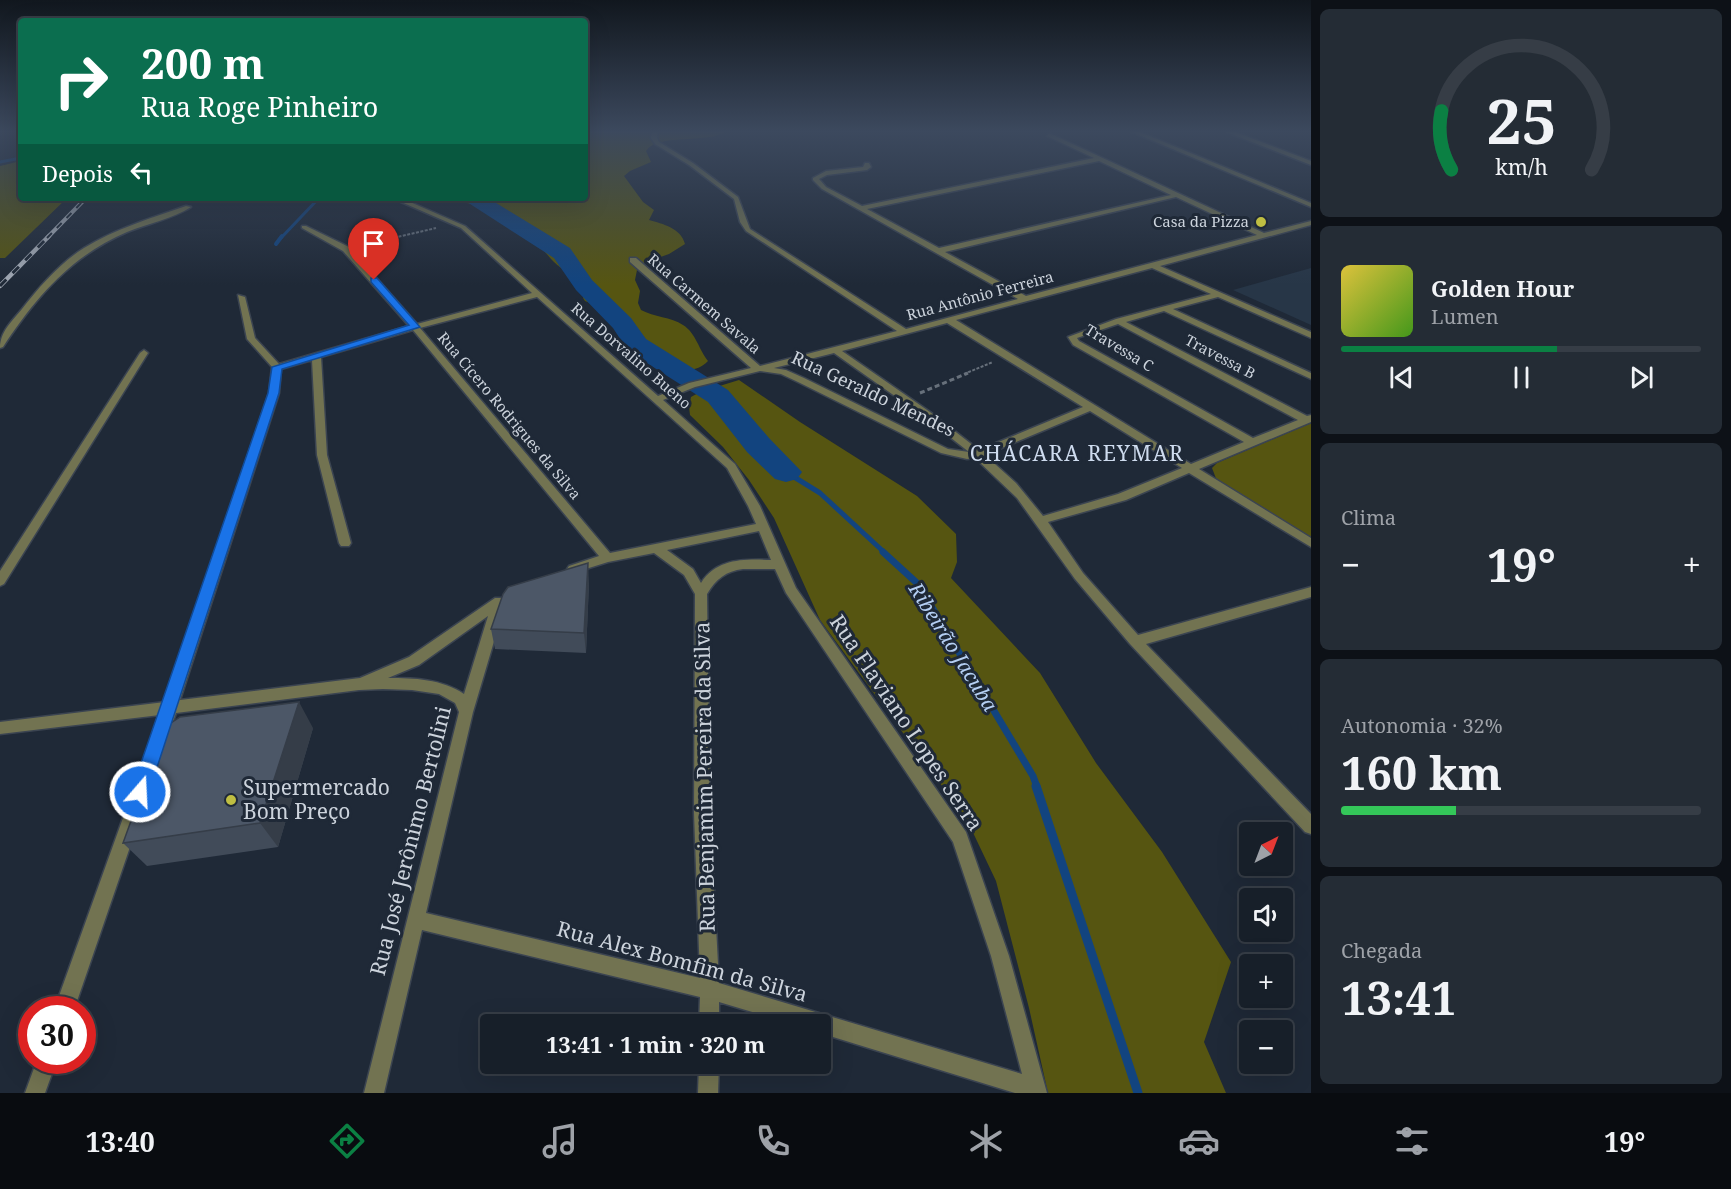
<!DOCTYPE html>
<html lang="pt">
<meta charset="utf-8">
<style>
body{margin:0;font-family:"Noto Serif",serif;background:#242c35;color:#f1f3f6;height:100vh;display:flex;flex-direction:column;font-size:22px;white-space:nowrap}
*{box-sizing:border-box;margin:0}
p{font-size:20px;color:#9ea2a8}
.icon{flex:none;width:33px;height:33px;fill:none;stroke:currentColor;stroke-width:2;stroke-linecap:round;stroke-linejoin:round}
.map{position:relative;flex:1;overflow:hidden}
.drawer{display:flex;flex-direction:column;gap:9px;padding:9px;background:#0d1117;width:420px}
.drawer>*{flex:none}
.top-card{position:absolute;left:18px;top:18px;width:570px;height:183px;border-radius:6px;box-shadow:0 6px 24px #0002,0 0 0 2px #363d46;background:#0b6e4f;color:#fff;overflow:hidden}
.needle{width:39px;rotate:42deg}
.buttons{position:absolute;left:1239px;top:822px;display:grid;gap:12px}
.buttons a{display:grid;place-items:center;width:54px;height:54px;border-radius:6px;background:#171f29;box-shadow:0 6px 24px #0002,0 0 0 2px #363d46;font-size:30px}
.speed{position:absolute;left:18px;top:996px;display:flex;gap:12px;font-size:30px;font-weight:700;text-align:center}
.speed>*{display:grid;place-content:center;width:78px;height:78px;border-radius:50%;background:#171f29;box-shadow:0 6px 24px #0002,0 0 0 2px #363d46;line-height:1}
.speed .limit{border:9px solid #d22;background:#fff;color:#111}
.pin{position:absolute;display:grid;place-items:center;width:51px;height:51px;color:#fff;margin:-62px -26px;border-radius:50% 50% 50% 0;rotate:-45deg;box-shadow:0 0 6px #0007}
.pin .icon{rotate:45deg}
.me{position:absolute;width:66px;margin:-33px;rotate:19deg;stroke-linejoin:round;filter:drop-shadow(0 0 4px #0008)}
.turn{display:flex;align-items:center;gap:21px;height:126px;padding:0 24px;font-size:27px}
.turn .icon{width:78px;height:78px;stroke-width:2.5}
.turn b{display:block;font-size:42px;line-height:51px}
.then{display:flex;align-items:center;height:57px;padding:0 24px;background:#0003;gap:12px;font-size:22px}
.big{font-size:45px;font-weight:700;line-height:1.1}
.drawer .card{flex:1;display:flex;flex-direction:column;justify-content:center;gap:9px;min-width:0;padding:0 21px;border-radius:9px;background:#242c35}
.drawer .dial{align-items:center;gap:0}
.dial svg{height:156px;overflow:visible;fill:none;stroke:#363d46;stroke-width:7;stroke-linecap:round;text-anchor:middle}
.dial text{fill:#f1f3f6;stroke:none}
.song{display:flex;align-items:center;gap:18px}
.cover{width:72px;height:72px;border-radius:9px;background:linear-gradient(135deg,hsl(50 70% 55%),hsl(100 70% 35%))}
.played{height:6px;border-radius:3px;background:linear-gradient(90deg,#0b8043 60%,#363d46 60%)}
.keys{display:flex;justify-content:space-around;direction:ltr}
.heat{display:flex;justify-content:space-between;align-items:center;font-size:33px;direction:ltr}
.charge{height:9px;border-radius:4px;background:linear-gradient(90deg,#34c759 32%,#363d46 0)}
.trip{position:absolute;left:480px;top:1014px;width:351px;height:60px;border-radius:6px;background:#171f29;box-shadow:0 6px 24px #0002,0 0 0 2px #363d46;font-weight:700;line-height:60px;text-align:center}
.dock{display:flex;height:96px;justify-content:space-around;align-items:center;background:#090c10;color:#9ea2a8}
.dock .icon{width:42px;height:42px}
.dock .current{color:#0b8043}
.dock b{font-size:27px;color:#f1f3f6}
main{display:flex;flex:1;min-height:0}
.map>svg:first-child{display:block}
</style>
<main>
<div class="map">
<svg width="1311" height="1093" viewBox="0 0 1311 1093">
<rect width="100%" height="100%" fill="#1f2937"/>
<polygon fill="#273647" points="1311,268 1311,325 1233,290"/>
<g fill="#565511">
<path d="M585 132H725C706 144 657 133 646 151L651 162 630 171 624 176 643 202 654 210 649 220C663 224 681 228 685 244L669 254 638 265 635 280 640 291 638 303 641 310C654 317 671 317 683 325 696 333 699 350 708 361 686 383 659 358 641 341 633 333 630 323 620 316 609 310 596 306 585 301L583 298 586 288 582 282 573 281C567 270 559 268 551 259 530 234 510 213 477 205 468 203 459 202 451 198H585Z"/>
<polygon points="21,161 21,198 67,198 5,258 0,258 0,166"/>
<polygon points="739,380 800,422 917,496 956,534 957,562 951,578 1040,673 1096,763 1162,852 1231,962 1204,1042 1226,1093 1048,1093 1029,1008 996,881 967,820 820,620 774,518 749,480 723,447 690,415 689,407 691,397 700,392"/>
<polygon points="1311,423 1311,540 1217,481 1212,468 1217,463"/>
</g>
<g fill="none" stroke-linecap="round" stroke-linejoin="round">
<g stroke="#12447f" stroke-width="3">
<polyline points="0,162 21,158"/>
<polyline points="281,238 319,198"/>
</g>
<polyline stroke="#12447f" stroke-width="4" points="276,244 282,236"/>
<polyline stroke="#12447f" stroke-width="5" points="786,472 820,493 885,553"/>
<polyline stroke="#12447f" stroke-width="7" points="883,552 918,584 1033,776 1037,787"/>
<polyline stroke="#12447f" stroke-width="9" points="1036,786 1138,1093"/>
<polygon fill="#12447f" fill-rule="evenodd" points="464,198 488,198 570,248 592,280 631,318 646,339 728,390 769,438 802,472 797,479 786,482 775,479 747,452 708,402 628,351 613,328 576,290 554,258 467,202"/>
<defs>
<g id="minor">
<path d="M652 132H658L657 138 659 142 693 163 738 197 750 229 906 329 1018 299 822 189 813 180V178L826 171 863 167 865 163H869L871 167 867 170 827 175 819 179 826 187 862 206 1094 158 1047 136 1049 133 1264 233 1311 221V225L1160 266 1311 332V338L1218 297 1173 309 1311 373V379L1164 311 1126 322 1307 416 1311 415V422L1199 469 1311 538V547L1189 473 1126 500 1048 522 1083 573 1138 635 1311 587V597L1146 644 1311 814V834L1305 832 1130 644 1075 579 1017 498 975 458 967 459 941 453 798 382 781 374 760 371 695 387 663 400 735 464 760 506 796 588 966 832 1009 956 1047 1093H1015L820 1033V1024H792L719 1002V1024H699L700 997 422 930 384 1093H364L459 712 455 703 439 694 412 690 383 689 359 690 176 713 74 1010H54L160 715 0 734V722L165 702 269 393 272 367 247 339 238 295 245 297 255 338 279 364 409 326 343 251 302 228V226H306L349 247 417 324 532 293 461 228 392 198H401L465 226 658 396 689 383 751 368 630 262V258H636L760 366 897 331 746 231 740 222 734 199 689 165 655 144 651 138ZM1099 161 1171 195 939 248 867 209ZM1176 197 1257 235 1026 296 945 252ZM1152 268 1211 294 1116 319 1068 337 1073 345 1244 442 1191 464 956 320ZM537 297 727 468 748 506 756 524 610 553 420 328ZM947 323 1083 407 979 450 930 412 842 351ZM1118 324 1298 420 1253 438 1079 341 1077 338ZM413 330 599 556 569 566 567 569 569 572 573 573 608 562 654 553 684 575 695 594 694 813 700 978 426 913 473 712 506 601 505 598H495L409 657 360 678 180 700 279 393 281 369 312 360 317 455 339 543 341 546H349L351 543 327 455 321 357ZM834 353 923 416 969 452 948 449 804 378 786 370 774 368ZM1090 411 1182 468 1118 494 1043 516 1016 483 985 455ZM759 531 771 560C745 559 717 558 701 583L693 569 667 550ZM743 569H775L786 593 953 842 991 956 1022 1074 719 983 710 813 707 594C716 579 726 571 743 569ZM488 616 464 694C442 679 414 678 388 678L419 665Z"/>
<polygon points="1132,132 1140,132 1311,203 1311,207"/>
<polygon points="1226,132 1235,132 1311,161 1311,165"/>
<path d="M186 206 191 207C174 218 147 224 127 232 71 256 36 297 3 347L0 348C0 332 12 321 22 309 39 287 60 263 84 248 115 229 151 218 186 206Z"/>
<polygon points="144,350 148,353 4,584 0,586 0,571 140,353"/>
<polygon points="37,1060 57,1060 45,1093 25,1093"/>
<polygon points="699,1064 719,1064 718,1093 698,1093"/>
</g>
</defs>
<use href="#minor" stroke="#3b4451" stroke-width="3"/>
<g stroke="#67707b" stroke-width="2" stroke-dasharray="3 1.5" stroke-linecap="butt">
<polyline points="359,246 436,228"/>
<polyline points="964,374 993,362"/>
</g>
<polyline stroke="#67707b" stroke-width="3" stroke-dasharray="5 3" stroke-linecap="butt" points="920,393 968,373"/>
<use href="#minor" fill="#727351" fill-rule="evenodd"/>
<defs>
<polyline id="rail-far1" points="47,238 86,198"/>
<polyline id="rail" points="0,286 49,236"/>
</defs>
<use href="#rail-far1" stroke="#a2a9b4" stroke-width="4"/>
<use href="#rail" stroke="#a2a9b4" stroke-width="4.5"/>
<use href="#rail-far1" stroke="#1f2937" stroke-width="2" stroke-dasharray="7" stroke-linecap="butt"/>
<use href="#rail" stroke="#1f2937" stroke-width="3" stroke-dasharray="9" stroke-linecap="butt"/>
</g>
<g fill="#414b59">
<polygon points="589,583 586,653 495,649 491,629"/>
<polygon points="313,728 278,847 147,866 123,843"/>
</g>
<g fill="#353d48">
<polygon points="588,563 589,583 586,653 584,633"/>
<polygon points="299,702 313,728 278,847 260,823"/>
</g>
<g fill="#4c5767" stroke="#353d48" stroke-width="1.5">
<polygon points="588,563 584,633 491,629 503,594 508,587"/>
<polygon points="299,702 260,823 123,843 165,727 180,717"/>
</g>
<linearGradient id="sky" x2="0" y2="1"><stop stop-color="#11171e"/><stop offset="0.46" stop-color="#3c495e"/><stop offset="1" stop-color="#3c495e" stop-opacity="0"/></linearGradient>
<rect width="1311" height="285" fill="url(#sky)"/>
<polygon fill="#1a73e8" stroke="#114b97" stroke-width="1.5" points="371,278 377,278 420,327 282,369 279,393 149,792 147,798 140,800 134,798 131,792 268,393 272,367 409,325 371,282"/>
<g fill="#bfbe42" stroke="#1f2937" stroke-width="2">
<circle cx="1261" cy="222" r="6"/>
<circle cx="231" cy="800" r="6"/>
</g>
<g text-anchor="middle" stroke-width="6" stroke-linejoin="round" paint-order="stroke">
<g font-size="15" fill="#ccd3dc" stroke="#1f2937" text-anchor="end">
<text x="1249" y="227">Casa da Pizza</text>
</g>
<g font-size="15" fill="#ccd3dc" stroke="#1f2937">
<text transform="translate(980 296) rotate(-15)" y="5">Rua Antônio Ferreira</text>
<text transform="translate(704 304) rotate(41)" y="5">Rua Carmem Savala</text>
<text transform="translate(1119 348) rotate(31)" y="5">Travessa C</text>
<text transform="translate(631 356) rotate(41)" y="5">Rua Dorvalino Bueno</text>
<text transform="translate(1220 357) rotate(28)" y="5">Travessa B</text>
<text transform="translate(509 416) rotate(50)" y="5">Rua Cícero Rodrigues da Silva</text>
</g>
<g font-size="18" fill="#ccd3dc" stroke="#1f2937">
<text transform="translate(873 394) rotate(25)" y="6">Rua Geraldo Mendes</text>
</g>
<g font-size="20" font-style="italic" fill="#b5cff3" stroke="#1f2937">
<text transform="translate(953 647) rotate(58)" y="7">Ribeirão Jacuba</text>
</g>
<g font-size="21" letter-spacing="1.5" fill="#cedbee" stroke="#1f2937">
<text x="1077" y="461">CHÁCARA REYMAR</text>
</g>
<g font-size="21" fill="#ccd3dc" stroke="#1f2937">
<text transform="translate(906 723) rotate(56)" y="7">Rua Flaviano Lopes Serra</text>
<text transform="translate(705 777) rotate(-91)" y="7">Rua Benjamim Pereira da Silva</text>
<text transform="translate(411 841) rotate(-76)" y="7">Rua José Jerônimo Bertolini</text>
<text transform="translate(682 962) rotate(15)" y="7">Rua Alex Bomfim da Silva</text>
</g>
<g font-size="21" fill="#ccd3dc" stroke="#1f2937" text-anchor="start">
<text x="243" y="795">Supermercado<tspan x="243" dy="24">Bom Preço</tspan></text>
</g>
</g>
</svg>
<div class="buttons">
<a><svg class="needle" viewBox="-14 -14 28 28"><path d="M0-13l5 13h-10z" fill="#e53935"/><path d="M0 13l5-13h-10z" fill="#9ea2a8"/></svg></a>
<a><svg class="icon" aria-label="sound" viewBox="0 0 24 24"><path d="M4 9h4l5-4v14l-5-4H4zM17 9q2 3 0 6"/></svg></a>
<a>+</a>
<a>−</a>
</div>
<div class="speed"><div class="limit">30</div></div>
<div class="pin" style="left:374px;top:280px;background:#d93025"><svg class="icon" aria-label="arrive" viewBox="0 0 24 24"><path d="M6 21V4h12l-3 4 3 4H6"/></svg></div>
<svg class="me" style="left:140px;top:792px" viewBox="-20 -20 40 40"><circle r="17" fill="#1a73e8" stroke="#fff" stroke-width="3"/><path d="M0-11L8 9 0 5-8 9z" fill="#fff"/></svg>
<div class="trip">13:41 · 1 min · 320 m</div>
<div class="top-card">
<div class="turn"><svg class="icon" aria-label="right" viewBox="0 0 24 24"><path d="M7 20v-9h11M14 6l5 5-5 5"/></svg><div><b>200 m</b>Rua Roge Pinheiro</div></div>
<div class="then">Depois<svg class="icon" aria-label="left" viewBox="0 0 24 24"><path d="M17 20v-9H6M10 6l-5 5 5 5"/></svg></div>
</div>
</div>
<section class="drawer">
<div class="card dial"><svg viewBox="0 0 100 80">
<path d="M14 69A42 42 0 1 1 86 69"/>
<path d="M14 69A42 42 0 0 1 9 39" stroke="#0b8043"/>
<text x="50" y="56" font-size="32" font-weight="700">25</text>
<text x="50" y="72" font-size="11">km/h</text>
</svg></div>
<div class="card">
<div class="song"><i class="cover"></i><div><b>Golden Hour</b><p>Lumen</p></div></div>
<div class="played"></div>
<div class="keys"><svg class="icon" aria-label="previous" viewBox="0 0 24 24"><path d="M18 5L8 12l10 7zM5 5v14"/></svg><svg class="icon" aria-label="pause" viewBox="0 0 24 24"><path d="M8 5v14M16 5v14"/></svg><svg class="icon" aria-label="next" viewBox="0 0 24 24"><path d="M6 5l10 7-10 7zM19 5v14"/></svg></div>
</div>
<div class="card"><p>Clima</p>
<div class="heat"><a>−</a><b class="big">19°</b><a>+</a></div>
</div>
<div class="card"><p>Autonomia · 32%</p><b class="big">160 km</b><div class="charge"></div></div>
<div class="card"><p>Chegada</p><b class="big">13:41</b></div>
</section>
</main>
<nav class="dock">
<b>13:40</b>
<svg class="icon current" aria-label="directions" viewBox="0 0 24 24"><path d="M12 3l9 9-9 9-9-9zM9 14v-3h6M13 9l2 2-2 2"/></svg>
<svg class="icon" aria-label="music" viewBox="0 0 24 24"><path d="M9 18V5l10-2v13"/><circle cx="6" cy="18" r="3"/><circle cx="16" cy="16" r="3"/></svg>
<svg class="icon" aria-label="phone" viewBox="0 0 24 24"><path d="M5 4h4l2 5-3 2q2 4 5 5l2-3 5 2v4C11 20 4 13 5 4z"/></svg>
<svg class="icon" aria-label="climate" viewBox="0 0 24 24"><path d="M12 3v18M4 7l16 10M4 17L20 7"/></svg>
<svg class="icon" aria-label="car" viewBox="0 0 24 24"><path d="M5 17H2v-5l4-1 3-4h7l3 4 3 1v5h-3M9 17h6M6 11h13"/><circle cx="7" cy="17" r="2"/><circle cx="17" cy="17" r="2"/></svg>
<svg class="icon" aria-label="filters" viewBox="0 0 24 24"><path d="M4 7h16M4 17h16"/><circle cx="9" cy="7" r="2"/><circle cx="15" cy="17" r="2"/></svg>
<b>19°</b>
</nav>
